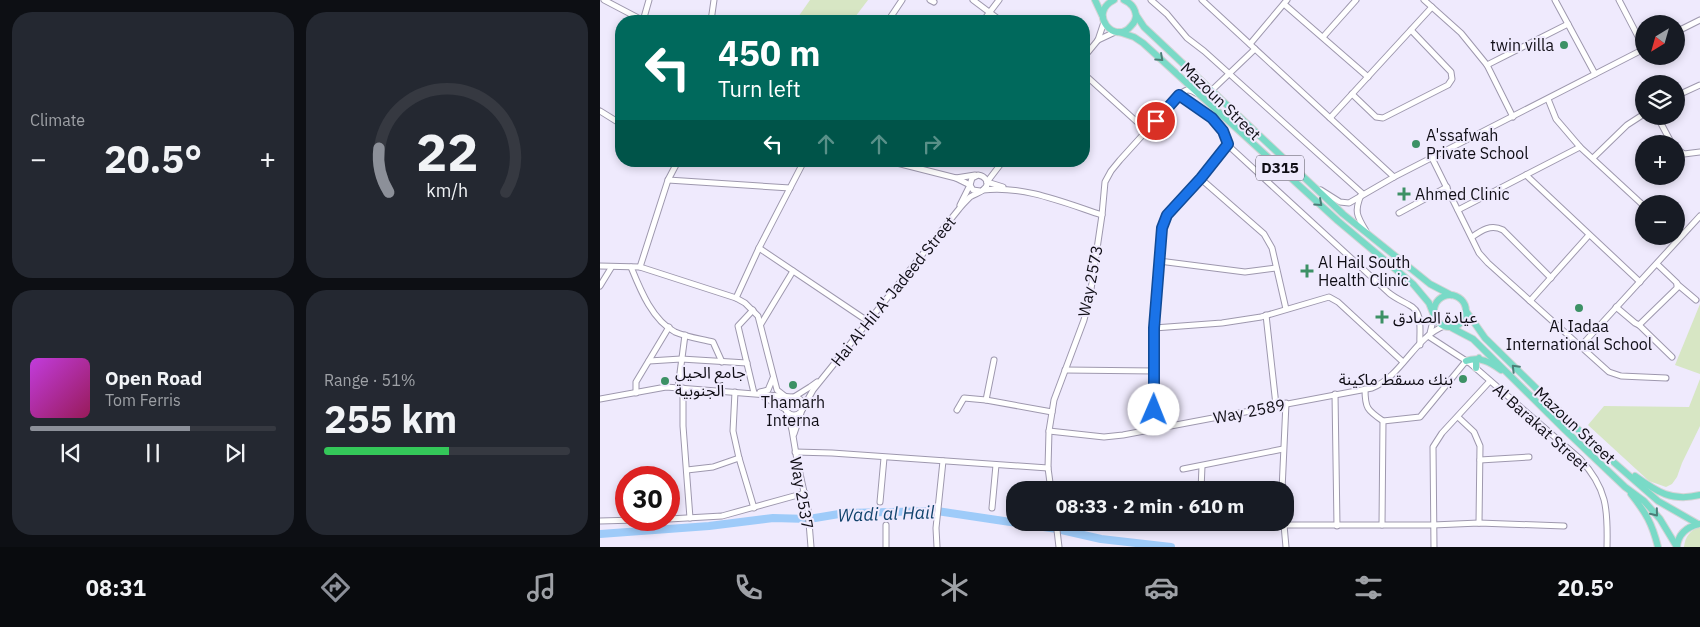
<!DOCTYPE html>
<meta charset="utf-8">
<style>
body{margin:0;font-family:"IBM Plex Sans","Noto Sans Arabic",sans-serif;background:#242831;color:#f1f3f6;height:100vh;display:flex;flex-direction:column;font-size:19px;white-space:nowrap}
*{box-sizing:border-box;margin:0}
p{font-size:16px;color:#9ea1a6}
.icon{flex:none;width:28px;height:28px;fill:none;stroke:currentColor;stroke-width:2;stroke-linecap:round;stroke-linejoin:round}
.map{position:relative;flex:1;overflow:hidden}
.panel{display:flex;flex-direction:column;gap:12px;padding:12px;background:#0d0f14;width:600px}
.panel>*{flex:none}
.hud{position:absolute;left:15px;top:15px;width:475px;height:152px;border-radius:20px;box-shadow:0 2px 8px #0003;background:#00695c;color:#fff;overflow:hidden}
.needle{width:32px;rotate:217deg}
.fabs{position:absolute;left:1035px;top:15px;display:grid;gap:10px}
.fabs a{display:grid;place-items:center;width:50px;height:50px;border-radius:50%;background:#171b24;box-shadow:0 2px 8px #0003;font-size:25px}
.speed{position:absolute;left:15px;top:466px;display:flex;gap:10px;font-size:25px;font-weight:700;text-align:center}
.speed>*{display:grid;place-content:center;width:65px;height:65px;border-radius:50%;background:#171b24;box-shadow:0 2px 8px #0003;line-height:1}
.speed .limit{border:8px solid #d22;background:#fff;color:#111}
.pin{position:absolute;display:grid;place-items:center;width:42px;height:42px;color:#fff;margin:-21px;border:2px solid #fff;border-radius:50%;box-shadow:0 1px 5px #0007}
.me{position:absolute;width:55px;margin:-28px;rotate:1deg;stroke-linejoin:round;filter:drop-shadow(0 0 4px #0008)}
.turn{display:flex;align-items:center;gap:18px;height:105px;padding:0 20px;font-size:22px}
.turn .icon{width:65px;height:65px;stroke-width:2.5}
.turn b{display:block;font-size:35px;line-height:42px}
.lanes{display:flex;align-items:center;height:48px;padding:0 20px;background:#0003;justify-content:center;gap:25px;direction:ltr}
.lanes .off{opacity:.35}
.big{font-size:38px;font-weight:700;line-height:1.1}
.panel .card{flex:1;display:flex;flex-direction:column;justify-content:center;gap:8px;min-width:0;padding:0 18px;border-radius:20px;background:#242831}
.panel .dial{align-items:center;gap:0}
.dial svg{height:130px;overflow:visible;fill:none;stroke:#363941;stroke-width:7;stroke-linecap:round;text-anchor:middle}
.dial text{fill:#f1f3f6;stroke:none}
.song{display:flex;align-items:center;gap:15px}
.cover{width:60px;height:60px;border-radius:8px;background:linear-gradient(135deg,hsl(290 70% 55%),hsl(330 70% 35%))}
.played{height:5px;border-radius:2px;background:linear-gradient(90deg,#8c9099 65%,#363941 65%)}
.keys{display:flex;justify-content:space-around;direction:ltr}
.heat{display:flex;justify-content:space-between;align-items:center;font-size:28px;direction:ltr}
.charge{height:8px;border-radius:4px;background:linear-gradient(90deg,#34c759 51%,#363941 0)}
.panel .tiles{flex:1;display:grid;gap:12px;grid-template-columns:repeat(2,1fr)}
.trip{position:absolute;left:406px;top:481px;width:288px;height:50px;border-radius:20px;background:#171b24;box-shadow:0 2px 8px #0003;font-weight:700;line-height:50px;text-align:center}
.menu{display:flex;height:80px;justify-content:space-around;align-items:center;background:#090b0e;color:#9ea1a6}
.menu .icon{width:35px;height:35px}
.menu .current{color:#8c9099}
.menu b{font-size:22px;color:#f1f3f6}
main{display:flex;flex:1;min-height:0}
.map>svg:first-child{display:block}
</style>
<main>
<section class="panel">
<div class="tiles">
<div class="card"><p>Climate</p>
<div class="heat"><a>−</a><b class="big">20.5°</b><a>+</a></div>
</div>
<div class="card dial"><svg viewBox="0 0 100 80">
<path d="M14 69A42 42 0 1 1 86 69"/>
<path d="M14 69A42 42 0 0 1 8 42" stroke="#8c9099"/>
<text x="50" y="56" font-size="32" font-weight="700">22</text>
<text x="50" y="72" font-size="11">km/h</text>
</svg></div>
<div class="card">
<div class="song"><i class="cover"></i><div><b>Open Road</b><p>Tom Ferris</p></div></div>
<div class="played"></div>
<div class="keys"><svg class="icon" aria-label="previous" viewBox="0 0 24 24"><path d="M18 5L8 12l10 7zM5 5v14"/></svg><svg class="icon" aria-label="pause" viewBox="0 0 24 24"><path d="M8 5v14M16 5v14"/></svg><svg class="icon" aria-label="next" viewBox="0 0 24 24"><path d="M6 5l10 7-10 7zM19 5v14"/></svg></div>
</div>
<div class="card"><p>Range · 51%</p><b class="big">255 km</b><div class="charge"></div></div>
</div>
</section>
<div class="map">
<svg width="1100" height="547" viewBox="0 0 1100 547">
<rect width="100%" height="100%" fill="#efeafd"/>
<g fill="#d7e6c4">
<polygon points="210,0 268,0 252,21 199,21 196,20"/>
<polygon points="1100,304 1100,374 1075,365"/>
<polygon points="1100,379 1100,426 1082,463 1077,477 1072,484 1066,487 1049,481 988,425 1004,406 1089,407"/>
<path d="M1100 527V547H1084C1085 537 1090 530 1100 527Z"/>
</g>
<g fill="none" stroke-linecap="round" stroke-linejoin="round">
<polyline stroke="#9ecbf9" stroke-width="8" points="0,534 109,526 173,518 209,519 245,513 337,511 457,529 501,539 571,547"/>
<defs>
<g id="minor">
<polyline points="4,0 44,21"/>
<polyline points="330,0 334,2"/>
<polyline points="373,0 401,21"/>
<polyline points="551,0 567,14 587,38 604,51 763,194"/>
<polyline points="602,0 794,177"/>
<polyline points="824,0 861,33 887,65 913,117"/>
<polyline points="955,0 995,74"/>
<polyline points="1019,0 1044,48"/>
<polyline points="684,4 768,77"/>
<polyline points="43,21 49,0"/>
<polyline points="111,21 114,0"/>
<polyline points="288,21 302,0"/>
<polyline points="383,21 399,0"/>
<polyline points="1076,32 1100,20"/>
<polyline points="723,37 756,0"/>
<polyline points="498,40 515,32"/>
<polyline points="650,44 687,0"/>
<polyline points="484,57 498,40 504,22"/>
<polyline points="887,65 968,24"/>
<polyline points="484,74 547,131"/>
<polyline points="611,91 655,49"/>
<polyline points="752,94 776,117 783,118 848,85 852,79 851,72 811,30"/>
<path d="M579 95 599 108 617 124 623 131 631 148 789 293C795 298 802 301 809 305 824 312 819 331 820 345"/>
<polyline points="1076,96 1100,85"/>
<polyline points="948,99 956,119 980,147 1044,206"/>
<polyline points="0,111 21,124"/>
<polyline points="1057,116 1072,144"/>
<polyline points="730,118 832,7"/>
<polyline points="1076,148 1084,154 1100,152"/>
<polyline points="832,158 879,253 888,263 1009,372 1021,376 1066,378"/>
<polyline points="993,158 1027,125 1044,114"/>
<polyline points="289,161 356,178 370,185 360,205"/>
<polyline points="926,175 1040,282"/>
<polyline points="356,178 375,175"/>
<polyline points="601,179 664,234 672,248 686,309"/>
<polyline points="68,180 190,188"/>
<polyline points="387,182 403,161"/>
<polyline points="387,182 403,187"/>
<path d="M383 190C423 185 465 203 502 215"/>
<polyline points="721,190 740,202 749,203 794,177 1044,49"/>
<path d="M761 195C754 212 757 216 766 231"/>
<polyline points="858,210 980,147"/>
<polyline points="799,213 847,187"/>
<path d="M872 237C882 230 891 224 903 230L951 278"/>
<polyline points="159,248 269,322"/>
<polyline points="559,261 645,272 676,268"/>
<polyline points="0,266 40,267 136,298 145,303 158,316 177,390 186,397"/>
<path d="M31 267C40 289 52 320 75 332 86 337 101 339 113 342L122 362"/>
<polyline points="40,267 68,180 78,161"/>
<polyline points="1077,284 1096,300"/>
<polyline points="0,286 11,268"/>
<polyline points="136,298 159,248 204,161"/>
<polyline points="930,301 989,235"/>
<polyline points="1016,307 1035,323 1039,325 1077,288 1077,283 1057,264"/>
<polyline points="153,310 138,326 154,393"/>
<polyline points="666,315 676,405"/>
<polyline points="161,324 193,271"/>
<polyline points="1039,325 1072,357"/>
<polyline points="554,328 622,323 661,317 729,297 738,302 803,362"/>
<polyline points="830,333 834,317"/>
<path d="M828 336 871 364 980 459C1007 488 1008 509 1007 547"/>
<polyline points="980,347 1100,216"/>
<polyline points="49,361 81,359 147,363"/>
<polyline points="465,370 555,371"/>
<polyline points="78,388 85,335"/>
<polyline points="83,388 83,426 90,518"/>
<path d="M765 389C765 408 767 410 783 421L782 525"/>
<polyline points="135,392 133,431 139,458 154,508"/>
<polyline points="160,392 168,390 173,378"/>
<polyline points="36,393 36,382 69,327"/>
<polyline points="735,394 737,526"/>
<circle cx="194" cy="406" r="9"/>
<polyline points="164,397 185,409"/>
<polyline points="194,397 210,387 217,382"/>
<polyline points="0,399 66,387 192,397"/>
<polyline points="386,400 394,360"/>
<path d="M202 410 213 390 359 209C362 205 366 201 370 197 374 194 381 193 384 189 391 183 385 176 378 175L372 178 370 185 373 190 380 191"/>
<polyline points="357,410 364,398 386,400 452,412"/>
<polyline points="187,413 192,430 197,460 208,510 211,547"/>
<polyline points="858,417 874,432 880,446 879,523"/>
<polyline points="783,421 820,417 866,361"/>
<polyline points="554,430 554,328 563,228 567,215 601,179 628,144"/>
<path d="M449 431 504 437 523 435 772 388C802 376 814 338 844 326"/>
<polyline points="194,434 201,413"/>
<polyline points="195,452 232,453 448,468"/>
<polyline points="880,460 929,457"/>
<polyline points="583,469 683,449"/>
<polyline points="87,470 113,467 139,458"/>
<path d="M451 490 448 468 449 431 454 400 484 320 490 296 502 215 505 182 511 171 520 160 579 95C585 90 588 88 596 93"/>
<polyline points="601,490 602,466"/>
<polyline points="682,490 686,403"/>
<polyline points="280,502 284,458"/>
<polyline points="392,508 396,465"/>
<polyline points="69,519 122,516 205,493"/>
<polyline points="0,521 36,520"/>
<polyline points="456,522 459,547"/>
<polyline points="512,522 599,527 684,525 833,525 879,523 964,526"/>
<polyline points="286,525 286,547"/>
<polyline points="684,525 686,547"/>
<polyline points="337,547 336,528 343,461"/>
<polyline points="834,547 833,447 842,433 890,381"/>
</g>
<g id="major">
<polyline points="495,0 502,15"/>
<path d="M514 0C487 13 515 46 531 26 534 23 536 19 536 15 535 8 531 3 524 0"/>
<polyline points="536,15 544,27 743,214 830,284 851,295"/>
<polyline points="519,32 534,37 543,43 738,221 813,284 829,303 833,313"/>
<circle cx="850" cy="311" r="16"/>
<polyline points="866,311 885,338 993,444 1058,501 1098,524"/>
<polyline points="852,328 873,339 965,430 1025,487 1044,501 1060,519 1077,547"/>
<path d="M866 361C879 356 890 362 901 370"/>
<polyline points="876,368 876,361 879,358"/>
<path d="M1035 476C1057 492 1072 502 1100 495"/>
<path d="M1031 494C1046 513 1052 523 1058 547"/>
<path d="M1077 547C1078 534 1087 527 1099 524"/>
</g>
</defs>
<use href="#minor" stroke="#9e98ae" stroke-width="7"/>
<use href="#major" stroke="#d4d4d5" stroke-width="8"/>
<use href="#minor" stroke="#fff" stroke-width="5"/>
<use href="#major" stroke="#79dac7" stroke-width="6"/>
</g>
<defs><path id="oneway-chevron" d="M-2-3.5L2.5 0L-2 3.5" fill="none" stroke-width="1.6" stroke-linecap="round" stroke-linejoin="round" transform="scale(1.25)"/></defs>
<g stroke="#4a7e77">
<use href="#oneway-chevron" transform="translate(560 58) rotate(42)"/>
<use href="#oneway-chevron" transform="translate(719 203) rotate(42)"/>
<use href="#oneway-chevron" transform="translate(915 368) rotate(-135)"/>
<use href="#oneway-chevron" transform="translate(1055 513) rotate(51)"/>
</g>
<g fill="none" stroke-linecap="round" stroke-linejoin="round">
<defs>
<polyline id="route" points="554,410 554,328 562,228 567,215 601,178 628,144 623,131 612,118 579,95 556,121"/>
</defs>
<use href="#route" stroke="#114b97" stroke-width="12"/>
<use href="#route" stroke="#1a73e8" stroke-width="9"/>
</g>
<g fill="#3c9165" stroke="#efeafd" stroke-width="2">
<circle cx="964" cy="45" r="5"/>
<circle cx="816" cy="144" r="5"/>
<path d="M801.5 186.5h5v5h5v5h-5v5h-5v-5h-5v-5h5z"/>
<path d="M704.5 263.5h5v5h5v5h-5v5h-5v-5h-5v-5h5z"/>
<circle cx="979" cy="308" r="5"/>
<path d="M779.5 309.5h5v5h5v5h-5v5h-5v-5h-5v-5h5z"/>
<circle cx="863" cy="379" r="5"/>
<circle cx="65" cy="381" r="5"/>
<circle cx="193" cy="385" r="5"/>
</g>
<g text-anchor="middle" stroke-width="4" stroke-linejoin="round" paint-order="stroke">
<rect fill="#efeafd" stroke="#53505b" stroke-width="1" x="656" y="155.5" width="48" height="25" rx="4"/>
<g font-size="15" font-weight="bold" fill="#100e16">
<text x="680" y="173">D315</text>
</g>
<g font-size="16" fill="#100e16" stroke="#efeafd" text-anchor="start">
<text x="954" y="51" text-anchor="end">twin villa</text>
<text x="826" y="141">A'ssafwah<tspan x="826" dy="18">Private School</tspan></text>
<text x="815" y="200">Ahmed Clinic</text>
<text x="718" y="268">Al Hail South<tspan x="718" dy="18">Health Clinic</tspan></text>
<text x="793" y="323">عيادة الصادق</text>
<text x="979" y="332" text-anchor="middle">Al Iadaa<tspan x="979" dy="18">International School</tspan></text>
<text x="75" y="378">جامع الحيل<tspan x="75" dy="18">الجنوبية</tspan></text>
<text x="853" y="385" text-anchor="end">بنك مسقط ماكينة</text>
<text x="193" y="408" text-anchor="middle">Thamarh<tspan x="193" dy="18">Interna</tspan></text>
</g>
<g font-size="16" fill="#100e16" stroke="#efeafd">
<text transform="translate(621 101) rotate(44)" y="6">Mazoun Street</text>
<text transform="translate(490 281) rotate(-79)" y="6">Way 2573</text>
<text transform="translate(293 291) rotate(-51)" y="6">Hai Al Hil A' Jadeed Street</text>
<text transform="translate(649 411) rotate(-11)" y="6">Way 2589</text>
<text transform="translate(975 425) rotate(43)" y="6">Mazoun Street</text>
<text transform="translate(941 427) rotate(42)" y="6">Al Barakat Street</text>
<text transform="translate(202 493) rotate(80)" y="6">Way 2537</text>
</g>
<g font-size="18" font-style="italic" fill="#12436c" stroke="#efeafd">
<text transform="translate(286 514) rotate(-2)" y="6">Wadi al Hail</text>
</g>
</g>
</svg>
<div class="fabs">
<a><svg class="needle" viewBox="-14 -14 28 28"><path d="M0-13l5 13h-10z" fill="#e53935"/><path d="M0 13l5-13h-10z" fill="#9ea1a6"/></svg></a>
<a><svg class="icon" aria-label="layers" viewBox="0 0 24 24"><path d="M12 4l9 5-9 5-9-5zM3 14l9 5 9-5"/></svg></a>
<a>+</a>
<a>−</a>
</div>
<div class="speed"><div class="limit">30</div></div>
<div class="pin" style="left:556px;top:121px;background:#d93025"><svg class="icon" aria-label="arrive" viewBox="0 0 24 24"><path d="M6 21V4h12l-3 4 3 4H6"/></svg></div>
<svg class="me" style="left:554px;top:410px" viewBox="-20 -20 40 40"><circle r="19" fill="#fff"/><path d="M0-13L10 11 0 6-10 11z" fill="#1a73e8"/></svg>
<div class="trip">08:33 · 2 min · 610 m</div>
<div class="hud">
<div class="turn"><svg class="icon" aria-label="left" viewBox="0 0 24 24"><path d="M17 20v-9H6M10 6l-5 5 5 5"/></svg><div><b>450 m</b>Turn left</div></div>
<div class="lanes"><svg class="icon" aria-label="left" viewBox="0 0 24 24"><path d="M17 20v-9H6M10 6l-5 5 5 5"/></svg><svg class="icon off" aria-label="ahead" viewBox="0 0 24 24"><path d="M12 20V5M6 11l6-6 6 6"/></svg><svg class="icon off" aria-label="ahead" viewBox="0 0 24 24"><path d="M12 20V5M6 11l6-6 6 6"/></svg><svg class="icon off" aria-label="right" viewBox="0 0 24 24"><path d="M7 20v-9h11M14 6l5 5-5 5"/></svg></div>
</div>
</div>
</main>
<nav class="menu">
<b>08:31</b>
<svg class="icon current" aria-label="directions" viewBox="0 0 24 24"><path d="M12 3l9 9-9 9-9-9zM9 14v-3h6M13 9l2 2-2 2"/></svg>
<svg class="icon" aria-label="music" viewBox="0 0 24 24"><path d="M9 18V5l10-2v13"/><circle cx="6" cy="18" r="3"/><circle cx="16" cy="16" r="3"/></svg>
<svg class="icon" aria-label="phone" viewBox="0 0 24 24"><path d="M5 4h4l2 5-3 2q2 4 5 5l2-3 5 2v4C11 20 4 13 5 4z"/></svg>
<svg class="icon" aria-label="climate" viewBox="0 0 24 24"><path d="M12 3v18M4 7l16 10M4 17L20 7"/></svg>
<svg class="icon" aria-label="car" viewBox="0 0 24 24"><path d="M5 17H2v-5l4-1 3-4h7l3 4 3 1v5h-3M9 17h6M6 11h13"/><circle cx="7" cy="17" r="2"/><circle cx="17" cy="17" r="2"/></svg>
<svg class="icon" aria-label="filters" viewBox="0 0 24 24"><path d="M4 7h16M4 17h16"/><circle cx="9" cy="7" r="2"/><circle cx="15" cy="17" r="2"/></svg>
<b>20.5°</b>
</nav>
